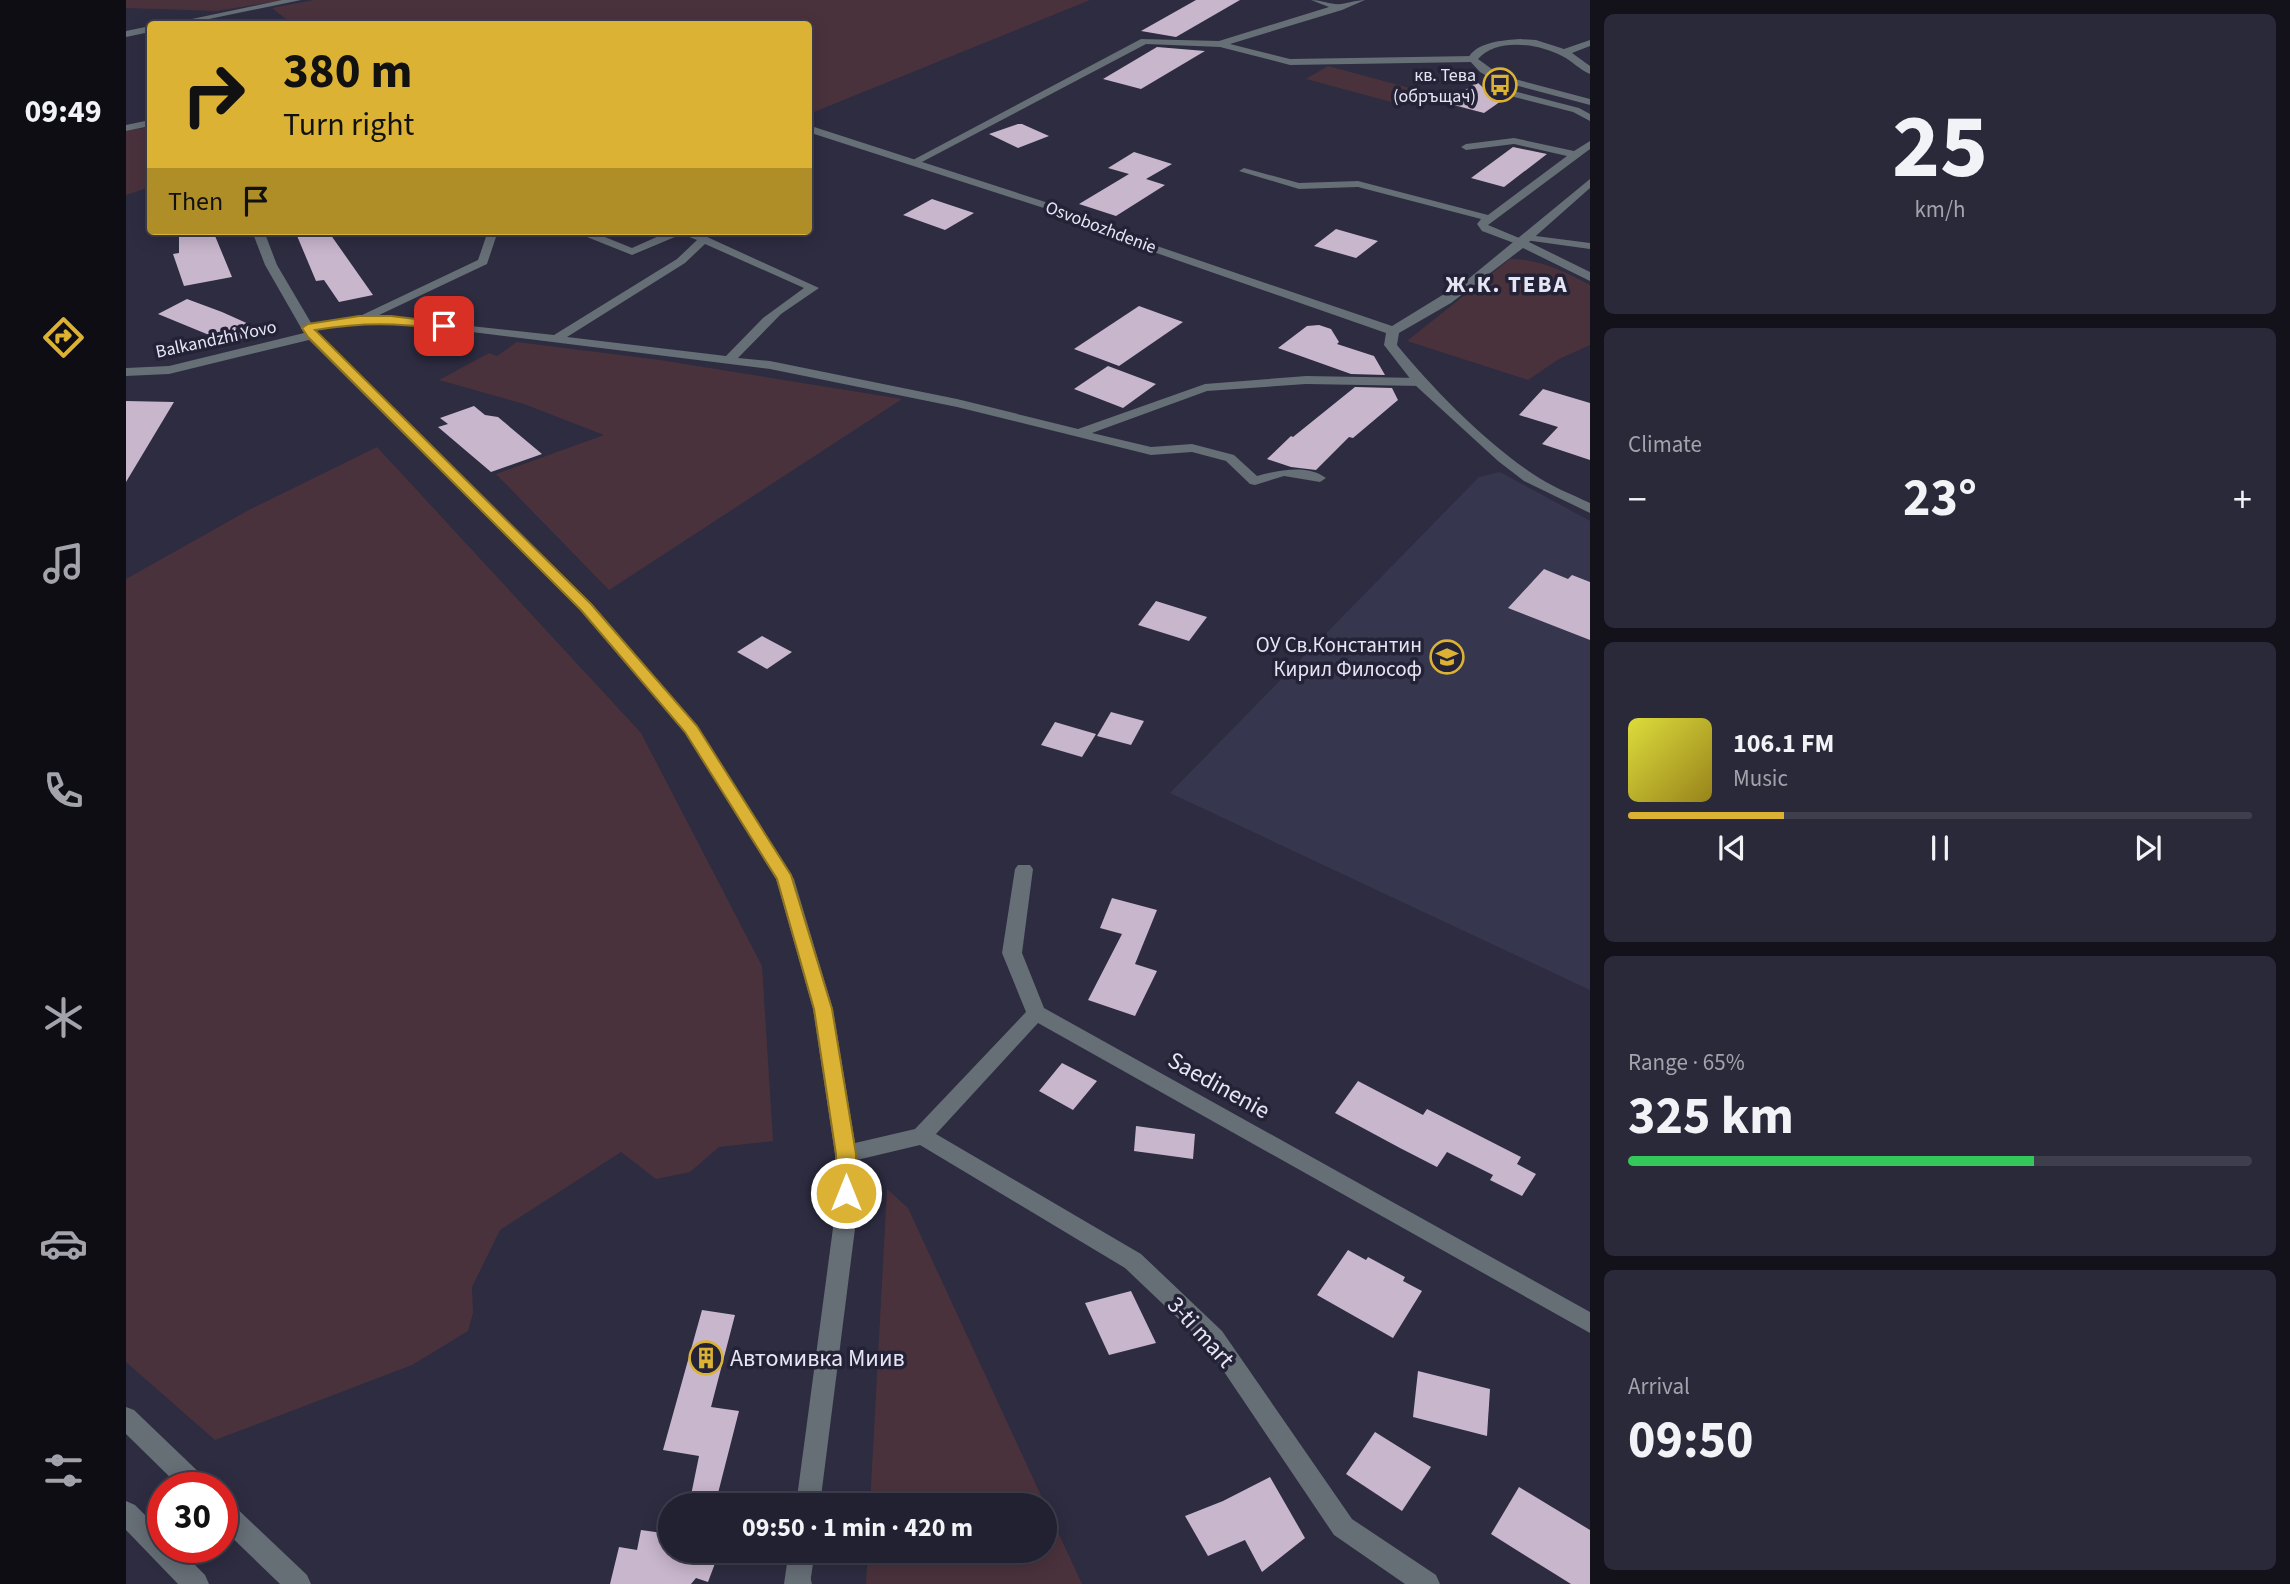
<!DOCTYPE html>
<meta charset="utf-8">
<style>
body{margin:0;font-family:"Source Sans 3",sans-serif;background:#2a2939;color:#f1f3f6;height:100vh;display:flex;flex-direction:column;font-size:26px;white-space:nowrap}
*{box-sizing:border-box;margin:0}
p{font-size:23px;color:#a2a3ab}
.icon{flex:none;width:38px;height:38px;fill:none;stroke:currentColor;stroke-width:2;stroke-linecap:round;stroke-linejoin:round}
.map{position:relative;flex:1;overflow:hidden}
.sheet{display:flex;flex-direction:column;gap:14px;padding:14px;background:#13121b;width:700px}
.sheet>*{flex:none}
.top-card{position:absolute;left:21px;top:21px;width:665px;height:214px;border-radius:7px;box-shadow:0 4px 18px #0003,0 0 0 2px #3f3e4d;background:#dbb233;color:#111;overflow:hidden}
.speed{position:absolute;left:21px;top:1472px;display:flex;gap:14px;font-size:35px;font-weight:700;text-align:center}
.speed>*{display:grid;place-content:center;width:91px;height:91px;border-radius:50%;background:#222131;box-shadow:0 4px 18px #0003,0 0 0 2px #3f3e4d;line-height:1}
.speed .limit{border:10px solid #d22;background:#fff;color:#111}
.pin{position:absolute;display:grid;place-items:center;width:60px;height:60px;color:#fff;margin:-30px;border-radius:14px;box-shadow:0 4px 10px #0006}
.me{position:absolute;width:77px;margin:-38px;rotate:0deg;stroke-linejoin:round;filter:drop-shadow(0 0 5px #0008)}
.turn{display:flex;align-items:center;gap:24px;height:147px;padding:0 21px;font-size:32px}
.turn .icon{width:91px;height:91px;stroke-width:2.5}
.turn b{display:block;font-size:49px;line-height:60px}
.then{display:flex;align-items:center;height:66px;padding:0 21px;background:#0003;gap:14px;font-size:26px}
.big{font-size:52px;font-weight:700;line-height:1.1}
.sheet .card{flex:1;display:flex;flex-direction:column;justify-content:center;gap:10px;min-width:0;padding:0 24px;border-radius:10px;background:#2a2939}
.sheet .dial{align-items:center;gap:0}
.dial b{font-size:91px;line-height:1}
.song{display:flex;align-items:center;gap:21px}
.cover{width:84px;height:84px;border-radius:10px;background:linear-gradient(135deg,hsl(60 70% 55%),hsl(50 70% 35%))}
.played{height:7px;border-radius:4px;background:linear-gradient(90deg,#dbb233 25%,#3f3e4d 25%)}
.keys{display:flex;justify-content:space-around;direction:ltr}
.heat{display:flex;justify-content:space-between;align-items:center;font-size:38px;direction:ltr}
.charge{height:10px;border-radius:5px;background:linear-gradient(90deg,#34c759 65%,#3f3e4d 0)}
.trip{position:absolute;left:532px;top:1493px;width:399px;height:70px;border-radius:35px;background:#222131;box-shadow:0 4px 18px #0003,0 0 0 2px #3f3e4d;font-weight:700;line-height:70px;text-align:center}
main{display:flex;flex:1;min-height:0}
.tab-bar{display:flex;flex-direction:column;width:126px;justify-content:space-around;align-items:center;background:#0e0d14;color:#a2a3ab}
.tab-bar .icon{width:49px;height:49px}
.tab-bar .selected{color:#dbb233}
.tab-bar b{font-size:32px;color:#f1f3f6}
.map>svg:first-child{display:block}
</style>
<main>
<nav class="tab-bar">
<b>09:49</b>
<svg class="icon selected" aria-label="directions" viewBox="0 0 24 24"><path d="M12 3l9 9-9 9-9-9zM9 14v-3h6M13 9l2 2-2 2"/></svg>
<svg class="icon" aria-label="music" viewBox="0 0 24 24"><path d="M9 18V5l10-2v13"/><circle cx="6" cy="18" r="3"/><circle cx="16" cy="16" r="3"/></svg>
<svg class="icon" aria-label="phone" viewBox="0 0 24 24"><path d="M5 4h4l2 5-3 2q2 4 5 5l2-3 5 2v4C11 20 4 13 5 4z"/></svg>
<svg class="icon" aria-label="climate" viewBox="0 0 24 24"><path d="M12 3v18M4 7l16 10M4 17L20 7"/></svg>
<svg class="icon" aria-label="car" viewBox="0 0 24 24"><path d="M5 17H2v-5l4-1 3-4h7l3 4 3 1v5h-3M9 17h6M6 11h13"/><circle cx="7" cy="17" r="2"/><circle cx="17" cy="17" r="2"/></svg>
<svg class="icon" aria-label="filters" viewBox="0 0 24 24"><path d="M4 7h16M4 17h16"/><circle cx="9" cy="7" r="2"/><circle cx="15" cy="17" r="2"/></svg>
</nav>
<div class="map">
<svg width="1464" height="1584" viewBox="0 0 1464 1584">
<rect width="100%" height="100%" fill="#2d2c41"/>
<polygon fill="#37364f" points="1374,472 1464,521 1464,990 1044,793 1353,477"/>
<g fill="#4a323c">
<polygon points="0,0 158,0 91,11 0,8"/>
<polygon points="188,0 964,0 683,114 682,24 166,24 146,8"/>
<polygon points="1202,66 1291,90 1269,103 1180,79"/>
<polygon points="24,127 24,187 0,195 0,131"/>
<path d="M1384 259C1414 259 1438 271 1464 285V345L1433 359 1402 380 1281 341Z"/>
<polygon points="391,342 534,360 776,399 483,590 370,474 478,435 398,404 313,380 363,353 371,356"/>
<polygon points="251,447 515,733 636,966 647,1141 593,1147 564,1172 530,1179 495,1152 374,1230 346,1287 347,1313 342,1331 286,1365 89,1440 0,1362 0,579 121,511"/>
<polygon points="761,1189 782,1208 956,1584 740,1584 742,1551 919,1550 919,1505 744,1505"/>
</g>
<g fill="#c8b6cc">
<polygon points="1070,0 1114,0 1050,37 1015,31"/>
<polygon points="1031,47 1079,51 1015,89 977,79"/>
<polygon points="1351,82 1363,93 1378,99 1358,113 1320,103"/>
<polygon points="892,124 896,124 923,136 892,148 863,134"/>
<polygon points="1387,147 1421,154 1378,187 1345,178"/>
<polygon points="1008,152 1046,164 1020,179 1039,185 990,216 953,204 1003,174 982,168"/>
<polygon points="806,199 848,213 819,230 777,215"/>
<polygon points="1210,229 1252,241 1230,258 1188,246"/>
<polygon points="53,231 87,231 106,277 58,286 47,254 53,253"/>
<polygon points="169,231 202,231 247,295 213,302 198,280 190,281"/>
<polygon points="61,299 96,312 134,329 105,344 32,314"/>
<polygon points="1013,306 1057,322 993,366 948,349"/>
<polygon points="1193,325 1205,329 1213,342 1211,344 1248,356 1259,375 1225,374 1152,348 1181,326"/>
<polygon points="982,366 1030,384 997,408 948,389"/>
<polygon points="1229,387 1266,388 1272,400 1227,438 1223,437 1190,470 1165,467 1141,459 1165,436 1167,437"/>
<polygon points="1417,389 1464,403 1464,460 1416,444 1432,427 1393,415"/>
<polygon points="0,401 48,402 0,482"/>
<polygon points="348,406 359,415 372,417 416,454 365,472 312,427 322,424 314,418"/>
<polygon points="1418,569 1442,579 1446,575 1464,582 1464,640 1382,608"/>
<polygon points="1030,601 1081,617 1063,641 1012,625"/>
<polygon points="636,636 666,652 641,669 611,652"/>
<polygon points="985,712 1018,721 1005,745 971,736"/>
<polygon points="929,722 970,734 956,757 915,745"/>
<polygon points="986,898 1031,910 1009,964 1031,971 1009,1016 962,1000 996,934 974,928"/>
<polygon points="936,1063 971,1081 947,1110 913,1091"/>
<polygon points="1232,1081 1297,1115 1301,1109 1395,1157 1391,1164 1410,1174 1396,1196 1364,1180 1367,1175 1321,1152 1311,1167 1274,1148 1209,1113"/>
<polygon points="1010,1126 1069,1134 1067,1159 1008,1151"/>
<polygon points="1222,1250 1240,1260 1242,1257 1279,1277 1277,1281 1296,1291 1267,1338 1191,1295"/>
<polygon points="1005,1291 1030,1343 983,1355 959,1303"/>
<polygon points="576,1310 609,1315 585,1407 613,1411 589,1505 563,1505 573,1456 537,1450"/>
<polygon points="1292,1371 1364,1389 1361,1436 1287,1417"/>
<polygon points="1249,1432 1305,1467 1276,1511 1220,1474"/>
<polygon points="1144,1477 1179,1538 1136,1572 1119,1540 1082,1556 1059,1516 1097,1501"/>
<polygon points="1393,1487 1464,1530 1464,1584 1445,1584 1365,1534"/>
<polygon points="515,1530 544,1534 544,1550 594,1550 582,1582 570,1578 565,1584 484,1584 493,1547 511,1550"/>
</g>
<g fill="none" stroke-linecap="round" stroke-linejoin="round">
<g fill="#666e76" fill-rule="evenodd">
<path d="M1185 0C1194 0 1200 3 1209 4 1218 5 1229 0 1239 0L1216 10 1104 44 1164 59 1347 56 1351 59 1347 62 1164 65 1094 47 1020 44 794 163 785 161 1015 39 1093 41 1203 7Z"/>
<polygon points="1368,86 1453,108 1464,114 1464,121 1447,112 1365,91 1363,89"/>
<polygon points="1388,138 1448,151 1464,141 1464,149 1362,225 1398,240 1398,236 1402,235 1464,243 1464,249 1399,240 1401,243 1396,246 1356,231 1351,224 1355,219 1232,187 1173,189 1113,171 1118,168 1173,183 1232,181 1362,215 1441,156 1388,144 1340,150 1335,147 1340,144"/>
<path d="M362 231H372L361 264 251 316 428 335 551 259 571 240 556 234 506 255 461 237V233L480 231 474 235 506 248 544 231H568L693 288 655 314 612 358 644 361 831 399 952 429 1079 384 1180 376 1294 378 1300 382 1294 386 1180 384 1081 391 966 433 1025 447 1066 444 1108 455 1131 476C1152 470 1182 464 1200 478L1194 482 1158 476 1129 485 1124 484 1100 461 1066 452 1025 455 831 407 644 369 265 322H233L182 331 176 328 182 325 234 316 352 260ZM579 244 678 288 637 318 600 356 441 337 559 263Z"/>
</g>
<g fill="#666e76" fill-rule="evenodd">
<polygon points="156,0 175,0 59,24 42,24"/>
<polygon points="24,26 24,32 0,37 0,31"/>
<path d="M1394 39 1410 40 1438 49 1464 40V46L1446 53 1464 66V74C1454 70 1446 61 1436 56 1413 44 1371 37 1352 59L1374 75 1464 99V105L1366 79 1354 72 1342 59C1349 42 1378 40 1394 39Z"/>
<polygon points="24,120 24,126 0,131 0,125"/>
<path d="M682 125 938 208 981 229 1266 326 1341 280 1464 179V188L1403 242 1464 272V281L1397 248 1325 303 1273 333 1271 345C1307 389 1359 442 1407 474 1424 486 1445 494 1464 503V513L1398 481 1372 461 1289 385 1258 345 1260 333 973 233 930 212 682 132Z"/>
<polygon points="126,231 138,231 151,265 191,333 466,604 573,729 668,879 707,1009 729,1143 789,1129 900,1012 876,953 889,869 892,865 904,865 907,869 896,953 918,1008 1464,1312 1464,1333 912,1023 810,1134 1015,1254 1096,1331 1226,1519 1310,1575 1314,1584 1279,1584 1208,1535 1080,1345 999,1268 794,1145 731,1160 731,1213 694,1505 670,1505 709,1213 709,1154 687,1009 650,879 559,732 454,610 183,340 43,374 0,376 0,368 43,366 178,333 139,265"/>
<polygon points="663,1550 689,1550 684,1584 658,1584"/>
</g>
<g fill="#666e76" fill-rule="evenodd">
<polygon points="0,1407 8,1410 81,1480 84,1488 55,1488 0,1434"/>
<polygon points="96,1500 105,1503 181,1575 185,1584 154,1584 96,1528"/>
<polygon points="0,1501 9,1505 37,1533 37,1547 51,1547 79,1575 83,1584 52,1584 0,1530"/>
<polygon points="673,1566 682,1569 686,1584 660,1584 664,1569"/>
</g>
</g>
<path fill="#dbb233" stroke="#8e7421" stroke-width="2" d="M233 316H265L322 323 324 326 318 329C270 323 238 322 189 330L465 604 571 726 665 875 706 1009 730 1154V1193L727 1199 720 1201 713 1199 710 1193V1154L688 1009 651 879 559 732 455 610 182 337 176 328 182 324Z"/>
<defs>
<symbol id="bus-ring" viewBox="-11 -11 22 22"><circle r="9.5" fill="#242236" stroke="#dbb233" stroke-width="1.5"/><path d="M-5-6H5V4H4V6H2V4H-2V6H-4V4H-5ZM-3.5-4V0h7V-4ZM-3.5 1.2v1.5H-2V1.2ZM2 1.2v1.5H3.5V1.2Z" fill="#dbb233"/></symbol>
<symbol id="school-ring" viewBox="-11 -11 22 22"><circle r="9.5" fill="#242236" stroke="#dbb233" stroke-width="1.5"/><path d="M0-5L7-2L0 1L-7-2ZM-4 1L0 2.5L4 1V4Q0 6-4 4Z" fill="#dbb233"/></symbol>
<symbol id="building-ring" viewBox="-11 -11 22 22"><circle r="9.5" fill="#242236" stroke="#dbb233" stroke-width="1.5"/><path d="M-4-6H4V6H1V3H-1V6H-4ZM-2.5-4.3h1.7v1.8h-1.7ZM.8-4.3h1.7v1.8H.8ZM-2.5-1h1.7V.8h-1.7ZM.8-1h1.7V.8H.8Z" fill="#dbb233"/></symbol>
</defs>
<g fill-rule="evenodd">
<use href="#bus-ring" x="1355" y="66" width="38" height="38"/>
<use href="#school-ring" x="1302" y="638" width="38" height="38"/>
<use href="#building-ring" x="561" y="1339" width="38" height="38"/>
</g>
<g text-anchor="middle" stroke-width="7" stroke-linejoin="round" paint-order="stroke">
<g font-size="18" fill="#e6e5f3" stroke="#242236" text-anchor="end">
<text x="1350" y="81">кв. Тева<tspan x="1350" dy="21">(обръщач)</tspan></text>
</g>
<g font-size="18" fill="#e6e5f3" stroke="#242236">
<text transform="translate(975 227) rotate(21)" y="6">Osvobozhdenie</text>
<text transform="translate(90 339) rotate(-12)" y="6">Balkandzhi Yovo</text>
</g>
<g font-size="21" fill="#e6e5f3" stroke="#242236" text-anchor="end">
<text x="1296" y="652">ОУ Св.Константин<tspan x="1296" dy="24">Кирил Философ</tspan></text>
</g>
<g font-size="23" font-weight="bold" letter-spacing="2" fill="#e6e5f3" stroke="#242236">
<text x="1381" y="292">Ж.К. ТЕВА</text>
</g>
<g font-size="24" fill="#e6e5f3" stroke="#242236">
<text transform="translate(1093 1085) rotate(29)" y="8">Saedinenie</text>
<text transform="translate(1075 1332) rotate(48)" y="8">3-ti mart</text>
</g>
<g font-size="24" fill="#e6e5f3" stroke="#242236" text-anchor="start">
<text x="604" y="1366">Автомивка Миив</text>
</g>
</g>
</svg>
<div class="speed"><div class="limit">30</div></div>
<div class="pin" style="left:318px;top:326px;background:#d93025"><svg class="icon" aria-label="arrive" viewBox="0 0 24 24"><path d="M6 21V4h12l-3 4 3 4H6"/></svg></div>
<svg class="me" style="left:720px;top:1193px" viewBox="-20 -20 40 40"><circle r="17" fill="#dbb233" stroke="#fff" stroke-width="3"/><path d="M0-11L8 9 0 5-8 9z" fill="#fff"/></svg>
<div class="trip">09:50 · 1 min · 420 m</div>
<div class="top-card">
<div class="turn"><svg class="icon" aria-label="right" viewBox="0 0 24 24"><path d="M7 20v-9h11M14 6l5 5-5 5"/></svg><div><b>380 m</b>Turn right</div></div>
<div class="then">Then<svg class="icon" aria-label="arrive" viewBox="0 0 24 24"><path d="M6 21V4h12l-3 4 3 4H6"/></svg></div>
</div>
</div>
<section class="sheet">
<div class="card dial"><b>25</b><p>km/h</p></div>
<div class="card"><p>Climate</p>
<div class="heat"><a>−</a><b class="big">23°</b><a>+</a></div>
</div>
<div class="card">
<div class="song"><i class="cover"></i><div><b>106.1 FM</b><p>Music</p></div></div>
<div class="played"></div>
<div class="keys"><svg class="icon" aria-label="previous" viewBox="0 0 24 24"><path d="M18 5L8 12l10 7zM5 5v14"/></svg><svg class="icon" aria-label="pause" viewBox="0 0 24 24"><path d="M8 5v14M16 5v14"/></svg><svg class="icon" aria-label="next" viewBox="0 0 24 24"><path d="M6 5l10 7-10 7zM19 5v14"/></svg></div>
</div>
<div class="card"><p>Range · 65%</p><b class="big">325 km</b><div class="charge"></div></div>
<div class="card"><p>Arrival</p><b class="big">09:50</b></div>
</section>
</main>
